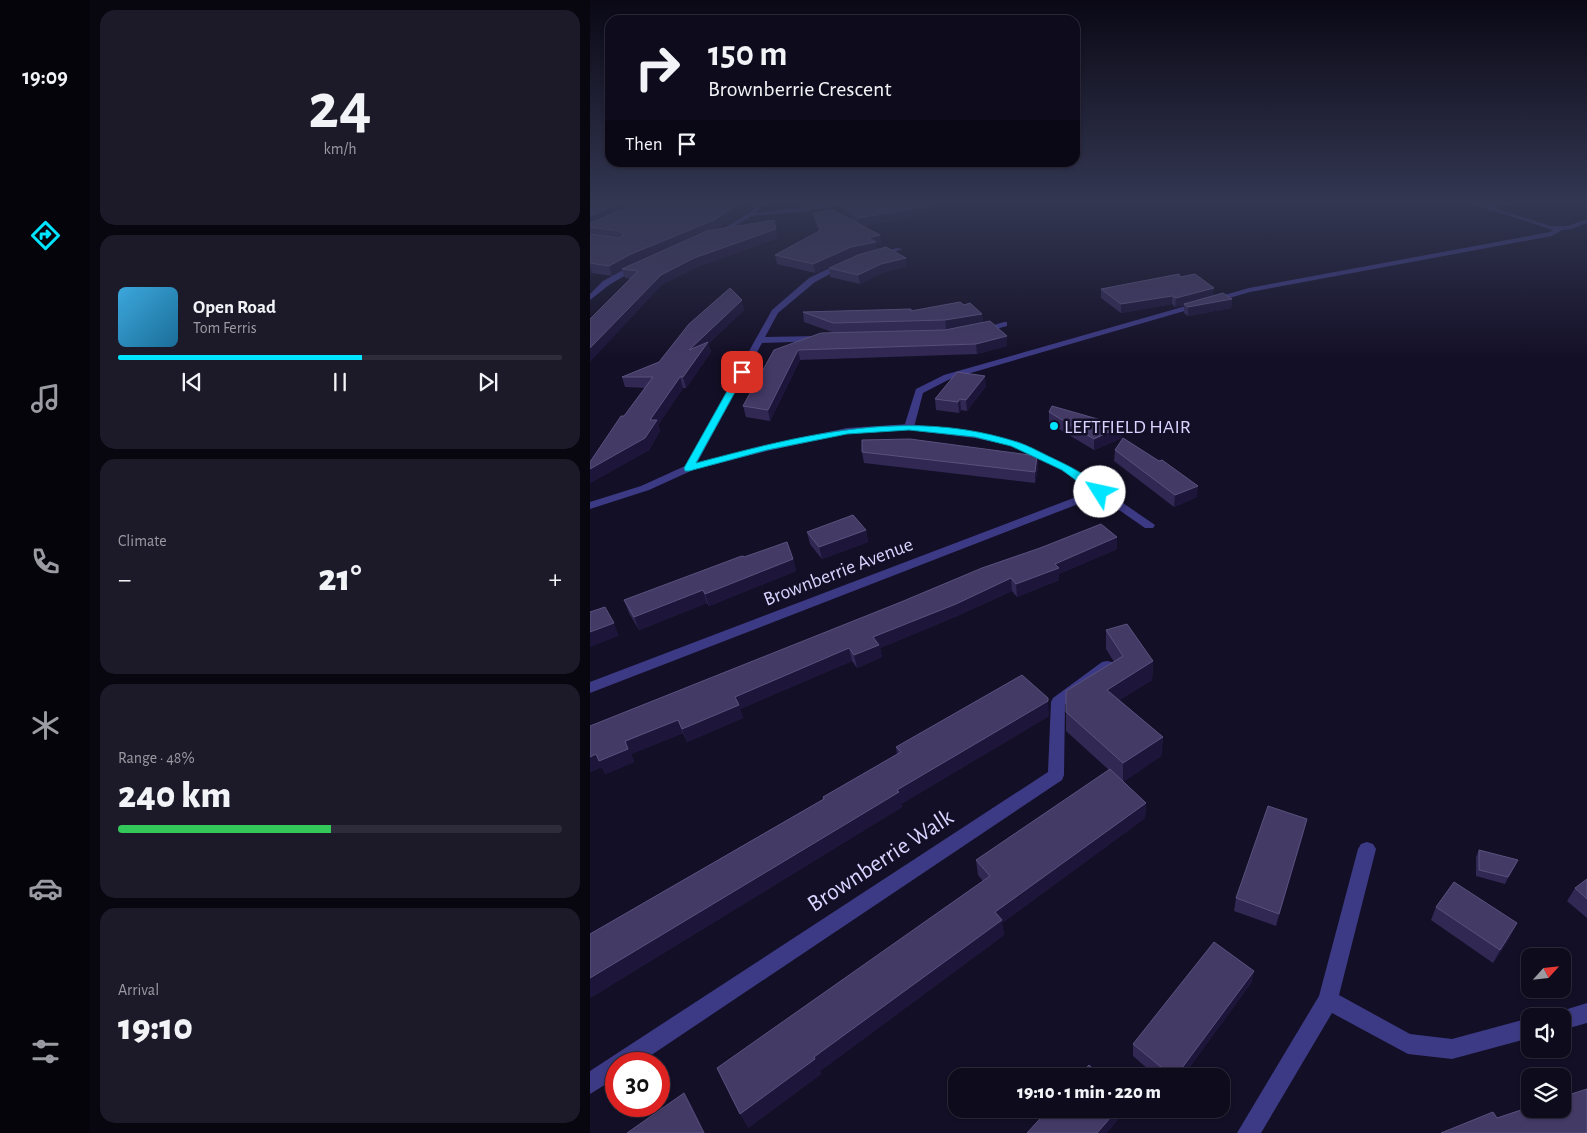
<!DOCTYPE html>
<meta charset="utf-8">
<style>
body{margin:0;font-family:"Alegreya Sans",sans-serif;background:#1c1929;color:#f1f3f6;height:100vh;display:flex;flex-direction:column;font-size:19px;white-space:nowrap}
*{box-sizing:border-box;margin:0}
p{font-size:16px;color:#9b9ba3}
.icon{flex:none;width:28px;height:28px;fill:none;stroke:currentColor;stroke-width:2;stroke-linecap:round;stroke-linejoin:round}
.map{position:relative;flex:1;overflow:hidden}
.sheet{display:flex;flex-direction:column;gap:10px;padding:10px;background:#08060f;width:500px}
.sheet>*{flex:none}
.hud{position:absolute;left:15px;top:15px;width:475px;height:152px;border-radius:15px;box-shadow:0 1px 4px #0004,0 0 0 1px #2e2b3b;background:#0e0b1c;color:#f1f3f6;overflow:hidden}
.needle{width:32px;rotate:63deg}
.controls{position:absolute;left:931px;top:948px;display:grid;gap:10px}
.controls a{display:grid;place-items:center;width:50px;height:50px;border-radius:10px;background:#0e0b1c;box-shadow:0 1px 4px #0004,0 0 0 1px #2e2b3b;font-size:25px}
.speed{position:absolute;left:15px;top:1052px;display:flex;gap:10px;font-size:25px;font-weight:700;text-align:center}
.speed>*{display:grid;place-content:center;width:65px;height:65px;border-radius:50%;background:#0e0b1c;box-shadow:0 1px 4px #0004,0 0 0 1px #2e2b3b;line-height:1}
.speed .limit{border:8px solid #d22;background:#fff;color:#111}
.pin{position:absolute;display:grid;place-items:center;width:42px;height:42px;color:#fff;margin:-21px;border-radius:10px;box-shadow:0 2px 8px #0006}
.me{position:absolute;width:55px;margin:-28px;rotate:305deg;stroke-linejoin:round;filter:drop-shadow(0 0 4px #0008)}
.turn{display:flex;align-items:center;gap:18px;height:105px;padding:0 20px;font-size:22px}
.turn .icon{width:65px;height:65px;stroke-width:2.5}
.turn b{display:block;font-size:35px;line-height:42px}
.then{display:flex;align-items:center;height:48px;padding:0 20px;background:#0003;gap:10px;font-size:19px}
.big{font-size:38px;font-weight:800;line-height:1.1}
.sheet .card{flex:1;display:flex;flex-direction:column;justify-content:center;gap:8px;min-width:0;padding:0 18px;border-radius:15px;background:#1c1929}
.sheet .dial{align-items:center;gap:0}
.dial b{font-size:65px;line-height:1}
.song{display:flex;align-items:center;gap:15px}
.cover{width:60px;height:60px;border-radius:8px;background:linear-gradient(135deg,hsl(200 70% 55%),hsl(200 70% 35%))}
.played{height:5px;border-radius:2px;background:linear-gradient(90deg,#00e5ff 55%,#2e2b3b 55%)}
.keys{display:flex;justify-content:space-around;direction:ltr}
.heat{display:flex;justify-content:space-between;align-items:center;font-size:28px;direction:ltr}
.charge{height:8px;border-radius:4px;background:linear-gradient(90deg,#34c759 48%,#2e2b3b 0)}
.trip{position:absolute;left:358px;top:1068px;width:282px;height:50px;border-radius:15px;background:#0e0b1c;box-shadow:0 1px 4px #0004,0 0 0 1px #2e2b3b;font-weight:800;line-height:50px;text-align:center}
main{display:flex;flex:1;min-height:0}
.menu{display:flex;flex-direction:column;width:90px;justify-content:space-around;align-items:center;background:#06040b;color:#9b9ba3}
.menu .icon{width:35px;height:35px}
.menu .selected{color:#00e5ff}
.menu b{font-size:22px;color:#f1f3f6}
.map>svg:first-child{display:block}
</style>
<main>
<nav class="menu">
<b>19:09</b>
<svg class="icon selected" aria-label="directions" viewBox="0 0 24 24"><path d="M12 3l9 9-9 9-9-9zM9 14v-3h6M13 9l2 2-2 2"/></svg>
<svg class="icon" aria-label="music" viewBox="0 0 24 24"><path d="M9 18V5l10-2v13"/><circle cx="6" cy="18" r="3"/><circle cx="16" cy="16" r="3"/></svg>
<svg class="icon" aria-label="phone" viewBox="0 0 24 24"><path d="M5 4h4l2 5-3 2q2 4 5 5l2-3 5 2v4C11 20 4 13 5 4z"/></svg>
<svg class="icon" aria-label="climate" viewBox="0 0 24 24"><path d="M12 3v18M4 7l16 10M4 17L20 7"/></svg>
<svg class="icon" aria-label="car" viewBox="0 0 24 24"><path d="M5 17H2v-5l4-1 3-4h7l3 4 3 1v5h-3M9 17h6M6 11h13"/><circle cx="7" cy="17" r="2"/><circle cx="17" cy="17" r="2"/></svg>
<svg class="icon" aria-label="filters" viewBox="0 0 24 24"><path d="M4 7h16M4 17h16"/><circle cx="9" cy="7" r="2"/><circle cx="15" cy="17" r="2"/></svg>
</nav>
<section class="sheet">
<div class="card dial"><b>24</b><p>km/h</p></div>
<div class="card">
<div class="song"><i class="cover"></i><div><b>Open Road</b><p>Tom Ferris</p></div></div>
<div class="played"></div>
<div class="keys"><svg class="icon" aria-label="previous" viewBox="0 0 24 24"><path d="M18 5L8 12l10 7zM5 5v14"/></svg><svg class="icon" aria-label="pause" viewBox="0 0 24 24"><path d="M8 5v14M16 5v14"/></svg><svg class="icon" aria-label="next" viewBox="0 0 24 24"><path d="M6 5l10 7-10 7zM19 5v14"/></svg></div>
</div>
<div class="card"><p>Climate</p>
<div class="heat"><a>−</a><b class="big">21°</b><a>+</a></div>
</div>
<div class="card"><p>Range · 48%</p><b class="big">240 km</b><div class="charge"></div></div>
<div class="card"><p>Arrival</p><b class="big">19:10</b></div>
</section>
<div class="map">
<svg width="997" height="1133" viewBox="0 0 997 1133">
<rect width="100%" height="100%" fill="#130f26"/>
<g fill="none" stroke-linecap="round" stroke-linejoin="round">
<polygon fill="#3d3a85" fill-rule="evenodd" points="877,202 885,202 897,206 926,202 904,208 961,226 978,226 997,219 997,223 981,229 972,230 962,236 660,292 360,379 333,393 324,427 319,430 314,427 326,389 354,375 659,288 960,232 963,230"/>
<g fill="#3d3a85" fill-rule="evenodd">
<polygon points="252,202 265,202 217,211 161,216 158,214"/>
<polygon points="307,248 313,249 287,257 283,255"/>
<polygon points="250,263 257,265 225,282 188,313 175,337 229,336 233,339 232,341 172,343 107,463 176,445 257,428 319,424 385,432 429,442 479,466 565,525 563,528 555,528 509,496 0,693 0,682 502,491 471,470 422,446 385,438 319,430 257,434 177,451 103,470 59,490 0,509 0,502 51,486 95,466 182,310 219,278"/>
<polygon points="414,322 417,322 417,326 391,333 387,330"/>
<polygon points="517,661 522,662 524,666 522,670 475,704 474,775 472,780 48,1064 26,1064 26,1078 0,1094 0,1071 458,772 461,702 463,698 512,662"/>
<polygon points="777,842 783,844 786,849 749,995 820,1034 862,1039 940,1018 940,1038 862,1059 818,1054 742,1013 671,1133 647,1133 729,996 768,849 771,844"/>
<polygon points="997,1003 997,1023 972,1030 972,1016 963,1016 965,1013"/>
</g>
<g fill="#3d3a85" fill-rule="evenodd">
<polygon points="172,202 178,202 163,215 130,235 126,235 126,233 159,213"/>
<polygon points="44,264 51,266 19,285 0,300 0,294 13,281"/>
</g>
</g>
<g fill="#312854">
<polygon points="8,202 162,202 142,218 125,230 186,229 188,238 107,267 73,284 35,278 32,270 22,276 2,273 0,275 0,205"/>
<polygon points="250,202 362,202 362,207 333,212 333,215 273,226 290,235 291,244 286,245 287,250 317,266 292,273 270,284 240,277 239,268 269,255 262,256 225,273 187,264 185,255 229,231 225,221 223,213 265,222 251,207"/>
<polygon points="590,277 623,295 642,299 641,308 598,316 594,313 594,305 585,307 582,304 531,313 511,298 511,289"/>
<polygon points="374,305 392,314 393,323 417,346 387,354 210,360 180,421 156,417 153,406 184,350 242,332 214,322 213,312 321,309 322,311"/>
<polygon points="154,310 118,344 121,352 96,388 93,388 68,425 70,431 59,450 0,483 0,462 56,388 35,387 32,377 69,362"/>
<polygon points="396,386 377,411 371,410 369,413 346,410 345,399"/>
<polygon points="459,412 532,438 504,450 459,423"/>
<polygon points="525,450 607,497 584,507 524,461"/>
<polygon points="272,452 447,456 448,467 445,483 274,463"/>
<polygon points="276,530 278,542 232,559 220,544 217,532"/>
<polygon points="527,549 469,574 469,580 427,597 422,591 367,616 290,648 292,657 267,668 262,661 150,709 153,718 97,742 93,733 41,754 44,762 15,774 12,767 0,772 0,726 311,602"/>
<polygon points="154,557 203,559 206,571 119,606 117,603 49,630 39,613 34,600"/>
<polygon points="516,630 563,661 562,680 529,700 573,737 571,756 533,782 556,803 555,818 412,923 414,935 230,1071 231,1074 158,1128 393,881 388,875 386,860 519,770 476,731 476,712 524,662 516,649"/>
<polygon points="459,716 311,804 312,807 0,998 0,934 233,799 233,797 307,754 306,747"/>
<polygon points="714,832 686,926 644,911 646,898"/>
<polygon points="889,850 928,860 915,884 886,876 886,857"/>
<polygon points="997,879 997,918 977,901 985,888"/>
<polygon points="846,907 921,936 903,963 841,920"/>
<polygon points="664,971 661,983 593,1076 566,1076 543,1056 543,1044"/>
</g>
<g fill="#1d163a">
<polygon points="33,202 56,202 0,226 0,216"/>
<polygon points="149,202 162,202 142,218 126,229 32,269 32,270 22,276 19,266 41,254"/>
<polygon points="344,202 362,202 362,207 333,212 333,215 270,226 268,218"/>
<polygon points="186,229 188,238 107,267 73,284 0,362 0,348 71,275 104,258"/>
<polygon points="290,235 291,244 286,245 287,250 262,256 225,273 223,264 278,238"/>
<polygon points="316,258 317,266 292,273 270,284 268,275 291,264"/>
<polygon points="0,266 2,273 0,275"/>
<polygon points="624,288 623,296 585,307 586,298"/>
<polygon points="582,296 582,304 531,313 531,304"/>
<polygon points="642,299 641,308 598,316 598,307"/>
<polygon points="152,300 154,310 118,344 121,352 96,388 93,377 99,350"/>
<polygon points="392,314 393,324 356,330 355,320"/>
<polygon points="417,336 417,346 387,354 386,344"/>
<polygon points="208,350 210,360 180,421 178,410"/>
<polygon points="395,376 396,386 377,411 376,400"/>
<polygon points="90,377 93,388 68,425 70,431 59,450 0,483 0,469 60,420"/>
<polygon points="370,399 371,410 369,413 368,402"/>
<polygon points="532,426 532,438 504,450 504,439"/>
<polygon points="447,456 448,467 445,483 445,472"/>
<polygon points="608,486 607,497 584,507 585,495"/>
<polygon points="276,530 278,542 232,559 229,547"/>
<polygon points="527,537 527,549 469,574 469,580 427,597 426,584 465,564"/>
<polygon points="203,559 206,571 119,606 115,594"/>
<polygon points="421,578 422,591 367,616 290,648 292,657 267,668 264,655 283,637"/>
<polygon points="113,590 117,603 49,630 44,617"/>
<polygon points="24,623 29,636 0,647 0,632"/>
<polygon points="259,648 262,661 150,709 153,718 97,742 92,729 145,697"/>
<polygon points="563,661 562,680 516,709 517,690"/>
<polygon points="458,698 459,716 311,804 312,807 0,998 0,978 307,790"/>
<polygon points="88,720 93,733 41,754 44,762 15,774 12,767 0,772 0,757"/>
<polygon points="573,737 571,756 533,782 533,763"/>
<polygon points="556,803 555,818 412,923 414,935 230,1071 231,1074 158,1128 150,1114 224,1057 405,912"/>
<polygon points="717,819 714,832 686,926 689,914"/>
<polygon points="928,860 925,867 915,884 918,877"/>
<polygon points="927,923 921,936 903,963 910,950"/>
<polygon points="664,971 661,983 593,1076 586,1076"/>
<polygon points="94,1093 101,1104 115,1133 114,1133"/>
<polygon points="528,1109 535,1109 535,1112 517,1133 507,1133"/>
</g>
<g fill="#433a66" stroke="#5a527e">
<polygon points="9,202 33,202 0,216 0,205"/>
<polygon points="50,202 149,202 140,209 124,220 41,254 19,266 0,263 0,234 29,238 34,235 29,231 0,227 0,223"/>
<polygon points="252,202 344,202 329,204 332,207 268,218"/>
<polygon points="243,210 290,235 278,238 286,242 261,247 223,264 185,255 231,230 223,213"/>
<polygon points="184,220 186,229 104,258 71,275 0,348 0,319 48,271 32,269 117,231"/>
<polygon points="296,247 316,258 291,264 268,275 239,268 268,255"/>
<polygon points="589,274 590,277 605,274 624,288 586,298 582,296 531,304 511,289"/>
<polygon points="140,288 152,300 99,350 118,342 93,377 90,377 60,420 67,420 55,438 0,469 0,462 31,416 34,416 63,377 32,377 69,362 99,324"/>
<polygon points="633,293 642,299 598,307 594,304"/>
<polygon points="370,302 374,305 380,303 392,314 355,320 243,323 213,312 321,309 321,311"/>
<polygon points="400,321 417,336 386,344 208,350 178,410 153,406 184,350 231,333 355,330"/>
<polygon points="367,372 395,376 376,400 370,399 368,402 345,399"/>
<polygon points="462,406 532,426 504,439 459,412"/>
<polygon points="533,438 569,461 572,460 608,486 585,495 525,450"/>
<polygon points="320,439 447,456 445,472 272,452 272,440"/>
<polygon points="263,515 276,530 229,547 217,532"/>
<polygon points="511,524 527,537 465,564 469,568 426,584 421,578 366,604 283,637 289,645 264,655 259,648 145,697 149,705 92,729 88,720 35,741 38,749 9,761 6,754 0,757 0,726 311,602 392,568 450,548"/>
<polygon points="197,542 203,559 115,594 113,590 44,617 34,600 149,557 153,556 154,557"/>
<polygon points="15,607 24,623 0,632 0,612"/>
<polygon points="537,624 563,661 517,690 573,737 533,763 476,712 476,691 533,656 516,630"/>
<polygon points="432,675 458,698 458,701 307,790 309,792 0,978 0,934 234,799 233,797 311,752 306,747"/>
<polygon points="520,769 556,803 405,912 412,920 224,1057 225,1059 150,1114 127,1068 400,876 386,860"/>
<polygon points="678,806 717,819 689,914 646,898"/>
<polygon points="889,850 928,860 918,877 889,870"/>
<polygon points="997,879 997,899 985,888"/>
<polygon points="864,882 927,923 910,950 846,907"/>
<polygon points="624,942 664,971 586,1076 582,1076 543,1044"/>
<polygon points="499,1065 511,1076 489,1076"/>
<polygon points="997,1089 997,1133 851,1133 903,1112 907,1118 940,1107 940,1109 972,1109 972,1097"/>
<polygon points="94,1093 114,1133 37,1133"/>
<polygon points="459,1109 528,1109 507,1133 437,1133"/>
</g>
<linearGradient id="sky" x2="0" y2="1"><stop stop-color="#0a0815"/><stop offset="0.56" stop-color="#333752"/><stop offset="1" stop-color="#333752" stop-opacity="0"/></linearGradient>
<rect width="997" height="360" fill="url(#sky)"/>
<path fill="#00e5ff" stroke="#0095a6" d="M149 370 156 372 106 463C212 435 318 407 427 442 437 445 448 451 458 456 477 465 501 476 515 492L510 495H506L472 470 421 446 385 437 319 430 257 434 177 450 99 471H95L94 468Z"/>
<circle fill="#00e5ff" stroke="#130f26" stroke-width="2" cx="464" cy="426" r="5"/>
<g text-anchor="middle" stroke-width="5" stroke-linejoin="round" paint-order="stroke">
<g font-size="20" fill="#d9d4ff" stroke="#130f26" text-anchor="start">
<text x="474" y="433">LEFTFIELD HAIR</text>
</g>
<g font-size="20" fill="#d9d4ff" stroke="#130f26">
<text transform="translate(248 571) rotate(-21)" y="7">Brownberrie Avenue</text>
</g>
<g font-size="24" fill="#d9d4ff" stroke="#130f26">
<text transform="translate(290 860) rotate(-33)" y="8">Brownberrie Walk</text>
</g>
</g>
</svg>
<div class="controls">
<a><svg class="needle" viewBox="-14 -14 28 28"><path d="M0-13l5 13h-10z" fill="#e53935"/><path d="M0 13l5-13h-10z" fill="#9b9ba3"/></svg></a>
<a><svg class="icon" aria-label="sound" viewBox="0 0 24 24"><path d="M4 9h4l5-4v14l-5-4H4zM17 9q2 3 0 6"/></svg></a>
<a><svg class="icon" aria-label="layers" viewBox="0 0 24 24"><path d="M12 4l9 5-9 5-9-5zM3 14l9 5 9-5"/></svg></a>
</div>
<div class="speed"><div class="limit">30</div></div>
<div class="pin" style="left:152px;top:372px;background:#d93025"><svg class="icon" aria-label="arrive" viewBox="0 0 24 24"><path d="M6 21V4h12l-3 4 3 4H6"/></svg></div>
<svg class="me" style="left:510px;top:492px" viewBox="-20 -20 40 40"><circle r="19" fill="#fff"/><path d="M0-13L10 11 0 6-10 11z" fill="#00e5ff"/></svg>
<div class="trip">19:10 · 1 min · 220 m</div>
<div class="hud">
<div class="turn"><svg class="icon" aria-label="right" viewBox="0 0 24 24"><path d="M7 20v-9h11M14 6l5 5-5 5"/></svg><div><b>150 m</b>Brownberrie Crescent</div></div>
<div class="then">Then<svg class="icon" aria-label="arrive" viewBox="0 0 24 24"><path d="M6 21V4h12l-3 4 3 4H6"/></svg></div>
</div>
</div>
</main>
